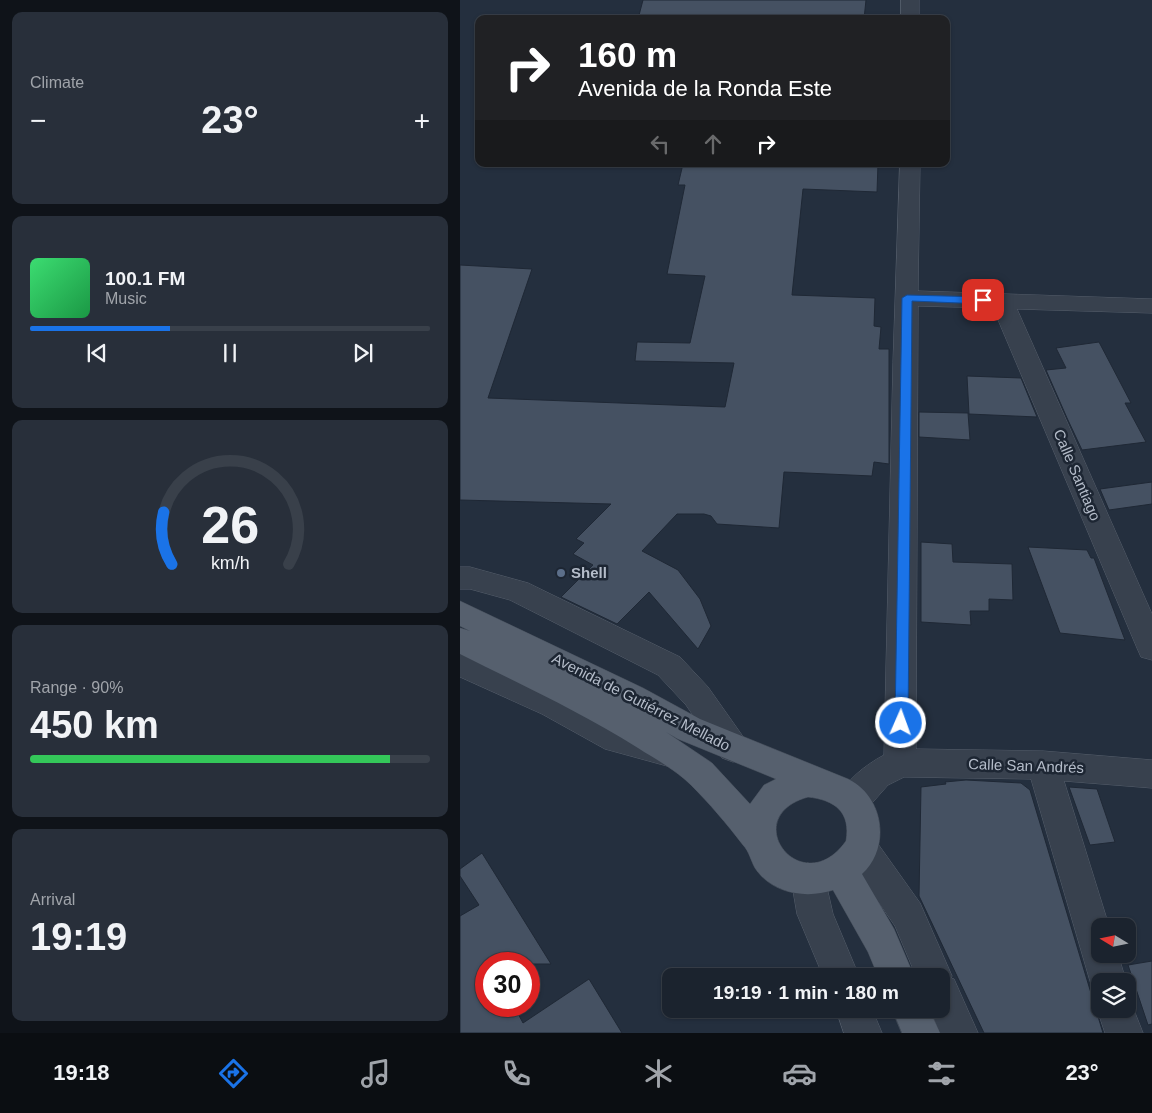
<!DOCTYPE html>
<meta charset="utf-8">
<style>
body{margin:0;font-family:Helvetica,sans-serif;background:#282f3a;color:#f1f3f6;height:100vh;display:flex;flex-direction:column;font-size:19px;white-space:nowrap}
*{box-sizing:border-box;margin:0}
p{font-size:16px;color:#a0a4aa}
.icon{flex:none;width:28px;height:28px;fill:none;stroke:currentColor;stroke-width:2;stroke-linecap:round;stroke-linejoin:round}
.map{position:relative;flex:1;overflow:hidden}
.side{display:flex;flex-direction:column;gap:12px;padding:12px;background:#0f1319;width:460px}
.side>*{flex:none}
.top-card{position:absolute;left:15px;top:15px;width:475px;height:152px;border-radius:10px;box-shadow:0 1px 4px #0004,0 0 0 1px #39404a;background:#202124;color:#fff;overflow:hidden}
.needle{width:32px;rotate:280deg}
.tools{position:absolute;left:631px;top:918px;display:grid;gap:10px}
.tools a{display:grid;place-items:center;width:45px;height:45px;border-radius:10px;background:#1b232e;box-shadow:0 1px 4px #0004,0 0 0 1px #39404a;font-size:25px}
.speed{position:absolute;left:15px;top:952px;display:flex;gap:10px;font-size:25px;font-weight:700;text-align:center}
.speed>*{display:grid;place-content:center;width:65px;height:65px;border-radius:50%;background:#1b232e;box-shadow:0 1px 4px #0004,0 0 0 1px #39404a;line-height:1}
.speed .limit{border:8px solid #d22;background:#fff;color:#111}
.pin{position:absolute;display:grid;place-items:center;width:42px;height:42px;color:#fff;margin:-21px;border-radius:10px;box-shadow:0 2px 8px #0006}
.me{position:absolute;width:55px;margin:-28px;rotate:2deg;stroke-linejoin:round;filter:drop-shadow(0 0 4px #0008)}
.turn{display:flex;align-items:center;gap:18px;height:105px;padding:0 20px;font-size:22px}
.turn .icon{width:65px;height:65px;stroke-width:2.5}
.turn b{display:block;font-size:35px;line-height:42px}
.lanes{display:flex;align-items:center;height:48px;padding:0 20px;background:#0003;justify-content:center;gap:25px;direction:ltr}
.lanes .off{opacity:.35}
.big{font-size:38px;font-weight:700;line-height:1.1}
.side .widget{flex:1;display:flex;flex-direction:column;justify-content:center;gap:8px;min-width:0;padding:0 18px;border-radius:10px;background:#282f3a}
.side .dial{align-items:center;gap:0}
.dial svg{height:130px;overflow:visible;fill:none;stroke:#39404a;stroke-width:7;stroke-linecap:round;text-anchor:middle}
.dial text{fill:#f1f3f6;stroke:none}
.song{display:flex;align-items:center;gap:15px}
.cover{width:60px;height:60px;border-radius:8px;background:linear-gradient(135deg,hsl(140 70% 55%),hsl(140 70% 35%))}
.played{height:5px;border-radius:2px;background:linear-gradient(90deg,#1a73e8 35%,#39404a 35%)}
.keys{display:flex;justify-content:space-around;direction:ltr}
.heat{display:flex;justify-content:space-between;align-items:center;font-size:28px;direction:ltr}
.charge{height:8px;border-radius:4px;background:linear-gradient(90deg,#34c759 90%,#39404a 0)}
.trip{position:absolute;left:202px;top:968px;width:288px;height:50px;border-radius:10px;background:#1b232e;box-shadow:0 1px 4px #0004,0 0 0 1px #39404a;font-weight:700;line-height:50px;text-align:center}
.tabs{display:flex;height:80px;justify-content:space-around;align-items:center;background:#0b0e12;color:#a0a4aa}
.tabs .icon{width:35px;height:35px}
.tabs .on{color:#1a73e8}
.tabs b{font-size:22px;color:#f1f3f6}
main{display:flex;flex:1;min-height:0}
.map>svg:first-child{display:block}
</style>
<main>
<section class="side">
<div class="widget"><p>Climate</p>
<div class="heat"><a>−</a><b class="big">23°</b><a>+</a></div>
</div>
<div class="widget">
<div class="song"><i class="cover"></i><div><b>100.1 FM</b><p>Music</p></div></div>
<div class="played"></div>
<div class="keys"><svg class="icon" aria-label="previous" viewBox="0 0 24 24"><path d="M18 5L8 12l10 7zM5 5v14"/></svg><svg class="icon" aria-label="pause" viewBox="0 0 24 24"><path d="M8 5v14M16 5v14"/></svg><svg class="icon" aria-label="next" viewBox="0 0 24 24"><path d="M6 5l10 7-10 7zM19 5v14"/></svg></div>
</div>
<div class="widget dial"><svg viewBox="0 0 100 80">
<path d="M14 69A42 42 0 1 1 86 69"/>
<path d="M14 69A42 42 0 0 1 9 37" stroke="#1a73e8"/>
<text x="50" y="56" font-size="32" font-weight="700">26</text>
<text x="50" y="72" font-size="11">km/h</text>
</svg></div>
<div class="widget"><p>Range · 90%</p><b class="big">450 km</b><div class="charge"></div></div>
<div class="widget"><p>Arrival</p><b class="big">19:19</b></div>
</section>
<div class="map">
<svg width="692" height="1033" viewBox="0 0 692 1033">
<rect width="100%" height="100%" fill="#242f3e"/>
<g fill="#455162" stroke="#1f2835">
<polygon points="183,0 406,0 404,19 178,19"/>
<polygon points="223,164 418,164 417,192 343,189 332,295 415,298 414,326 421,327 419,349 429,349 429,464 414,462 412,476 324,472 319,528 257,524 251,516 244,514 217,514 182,551 218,570 240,599 251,626 238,649 189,592 157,624 101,597 133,565 113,554 124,543 116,539 151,504 0,500 0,265 72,269 28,398 265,407 274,363 175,361 177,342 230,343 245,276 207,274 225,185 218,185"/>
<polygon points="639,342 671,403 665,403 686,442 622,450 607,418 586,370 606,368 596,348"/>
<polygon points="507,376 561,378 577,417 509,414"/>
<polygon points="459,412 508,413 510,440 459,437"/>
<polygon points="692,482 692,504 649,510 640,489"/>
<polygon points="461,542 492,544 493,562 552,564 553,600 529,599 529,611 510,611 511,625 461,622"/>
<polygon points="568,547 627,550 631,558 634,558 665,640 600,633"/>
<polygon points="506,780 561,783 570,790 643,1033 524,1033 459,896 461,787 486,784 485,782"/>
<polygon points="609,787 637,789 655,842 630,845"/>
<polygon points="22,853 91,964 26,964 26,1006 54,1006 63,1023 129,979 162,1033 0,1033 0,916 19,905 0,876 0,869"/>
<polygon points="692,961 692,1024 688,1025 668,965"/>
</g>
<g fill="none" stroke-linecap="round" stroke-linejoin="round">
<defs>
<g id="minor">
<rect x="441" y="0" width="18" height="19"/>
<path d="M440 164H460L458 291 692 299V313L557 309 692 614V660L681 657 677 648 533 308 458 306 456 749 583 751 692 760V788L604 781 649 926H640V954H658L666 981H640V996L635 994 630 981 571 779 444 777 428 785 405 811 393 816 381 811 376 801C386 780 404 766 424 755L433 363Z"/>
<polygon points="0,567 10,567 68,583 220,657 248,687 284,738 289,748 284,758 273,762 262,758 226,705 198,675 50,600 10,589 0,589"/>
<polygon points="0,651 104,696 163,727 218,742 223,752 218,762 207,766 145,749 82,714 0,677"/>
<polygon points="401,832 413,837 460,903 492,976 491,978 494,979 518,1033 480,1033 470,1009 481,1009 481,976 456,976 435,926 389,859 384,848 389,837"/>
<polygon points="348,863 360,868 365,879 373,914 399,976 363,976 337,914 331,879 336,868"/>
<polygon points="668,995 683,1033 645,1033 637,1009 640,1003 640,1009 668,1009"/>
<polygon points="376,1009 412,1009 422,1033 384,1033"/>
</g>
<g id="major">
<path d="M0 601 183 688 240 719 388 779C424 796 431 848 402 874L434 929 454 976H418L408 952 373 890C347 899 312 894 295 868 291 861 289 851 283 845 267 824 249 803 231 785 216 770 195 759 178 748 121 712 60 684 0 654V628L10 631 0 626ZM206 732 218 739 316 779 304 785 290 804 252 763ZM348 797C375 800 391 812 386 841 342 903 276 817 348 797Z"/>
<polygon points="432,1009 469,1009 480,1033 442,1033"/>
</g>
</defs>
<use href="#minor" stroke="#565f6c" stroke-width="1"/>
<use href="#major" stroke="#414a57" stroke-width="1"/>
<use href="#minor" fill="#38414e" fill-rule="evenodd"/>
<use href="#major" fill="#56606e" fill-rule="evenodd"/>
</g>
<polygon fill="#1a73e8" stroke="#114b97" points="447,295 523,297 528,300 523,304 452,301 448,723 446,727 441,729 437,727 435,723 442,298"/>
<circle fill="#5c6f8a" stroke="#1d2633" stroke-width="2" cx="101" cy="573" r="5"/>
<g text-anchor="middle" stroke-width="5" stroke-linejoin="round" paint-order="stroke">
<g font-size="15" fill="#b4bcc9" stroke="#1d2633">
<text transform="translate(617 475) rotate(67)" y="5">Calle Santiago</text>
<text transform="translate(181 702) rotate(27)" y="5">Avenida de Gutiérrez Mellado</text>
<text transform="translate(566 766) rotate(2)" y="5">Calle San Andrés</text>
</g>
<g font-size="15" font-weight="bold" fill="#b4bcc9" stroke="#1d2633" text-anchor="start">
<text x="111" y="578">Shell</text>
</g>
</g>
</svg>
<div class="tools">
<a><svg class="needle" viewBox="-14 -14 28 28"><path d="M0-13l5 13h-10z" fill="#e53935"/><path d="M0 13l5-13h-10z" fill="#a0a4aa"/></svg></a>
<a><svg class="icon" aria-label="layers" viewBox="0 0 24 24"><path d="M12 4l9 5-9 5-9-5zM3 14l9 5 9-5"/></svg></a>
</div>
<div class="speed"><div class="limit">30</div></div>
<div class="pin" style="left:523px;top:300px;background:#d93025"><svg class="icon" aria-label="arrive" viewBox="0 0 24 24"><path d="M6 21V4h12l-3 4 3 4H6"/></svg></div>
<svg class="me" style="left:441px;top:723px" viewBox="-20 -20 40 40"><circle r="17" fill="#1a73e8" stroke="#fff" stroke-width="3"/><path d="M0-11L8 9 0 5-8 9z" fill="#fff"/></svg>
<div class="trip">19:19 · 1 min · 180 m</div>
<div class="top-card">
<div class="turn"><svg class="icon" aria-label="right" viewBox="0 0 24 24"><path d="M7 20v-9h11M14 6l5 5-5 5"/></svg><div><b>160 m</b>Avenida de la Ronda Este</div></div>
<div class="lanes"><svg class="icon off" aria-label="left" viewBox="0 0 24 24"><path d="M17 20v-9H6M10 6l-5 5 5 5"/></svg><svg class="icon off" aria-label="ahead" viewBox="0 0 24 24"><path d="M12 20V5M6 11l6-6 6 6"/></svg><svg class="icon" aria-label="right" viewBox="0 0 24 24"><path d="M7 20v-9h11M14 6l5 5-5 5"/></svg></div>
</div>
</div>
</main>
<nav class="tabs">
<b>19:18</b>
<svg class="icon on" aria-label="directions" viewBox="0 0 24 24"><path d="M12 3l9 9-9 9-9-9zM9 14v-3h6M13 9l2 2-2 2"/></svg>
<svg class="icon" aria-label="music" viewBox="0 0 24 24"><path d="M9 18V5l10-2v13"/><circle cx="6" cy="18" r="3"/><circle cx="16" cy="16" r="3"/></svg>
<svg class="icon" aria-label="phone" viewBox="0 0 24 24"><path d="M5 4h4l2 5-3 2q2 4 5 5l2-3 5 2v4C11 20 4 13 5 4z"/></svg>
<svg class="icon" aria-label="climate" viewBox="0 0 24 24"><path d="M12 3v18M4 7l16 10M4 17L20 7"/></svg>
<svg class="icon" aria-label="car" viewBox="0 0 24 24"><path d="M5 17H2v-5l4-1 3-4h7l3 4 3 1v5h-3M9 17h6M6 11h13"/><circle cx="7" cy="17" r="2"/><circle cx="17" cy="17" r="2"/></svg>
<svg class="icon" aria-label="filters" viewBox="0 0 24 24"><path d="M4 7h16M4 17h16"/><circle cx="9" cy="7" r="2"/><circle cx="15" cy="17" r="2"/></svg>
<b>23°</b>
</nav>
